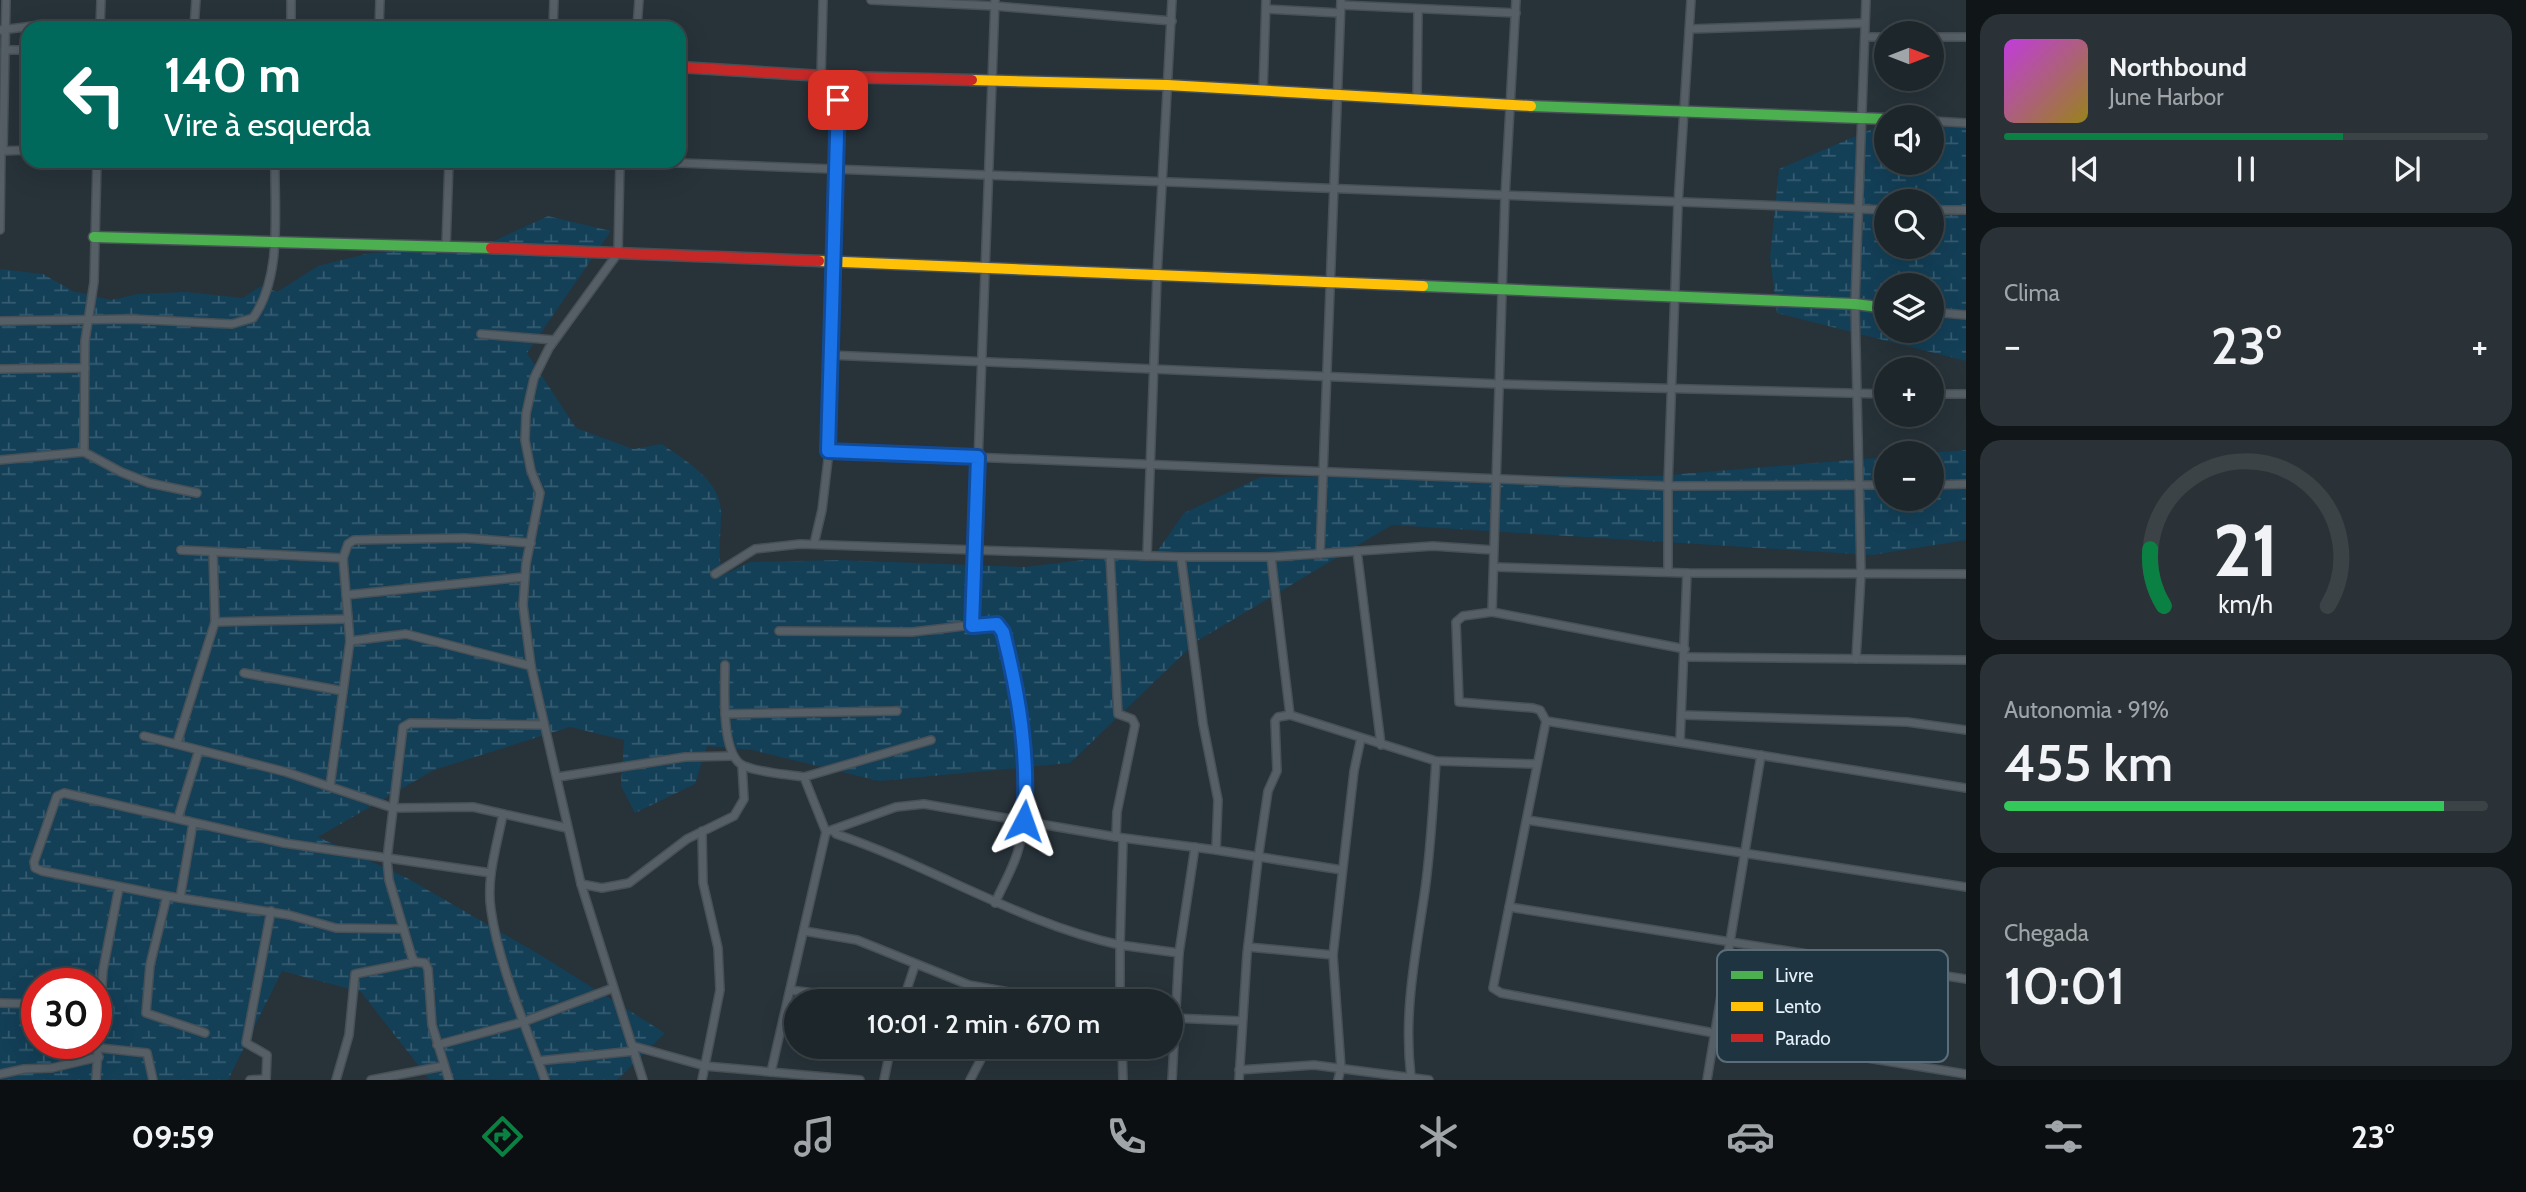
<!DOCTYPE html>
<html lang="pt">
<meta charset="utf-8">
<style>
body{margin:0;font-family:Cabin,sans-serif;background:#2a3237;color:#f1f3f6;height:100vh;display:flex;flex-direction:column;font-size:26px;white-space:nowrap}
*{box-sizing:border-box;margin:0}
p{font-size:23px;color:#a0a5a9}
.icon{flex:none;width:38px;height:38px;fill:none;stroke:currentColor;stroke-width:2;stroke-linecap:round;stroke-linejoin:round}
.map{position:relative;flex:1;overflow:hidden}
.drawer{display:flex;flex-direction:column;gap:14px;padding:14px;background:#101518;width:560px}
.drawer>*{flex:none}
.guide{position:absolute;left:21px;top:21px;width:665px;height:147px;border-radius:21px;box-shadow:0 7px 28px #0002,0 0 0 2px #3b4347;background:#00695c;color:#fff;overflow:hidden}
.needle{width:46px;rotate:90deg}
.fabs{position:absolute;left:1874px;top:21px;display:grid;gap:14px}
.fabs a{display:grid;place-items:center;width:70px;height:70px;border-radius:50%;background:#1d262b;box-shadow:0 7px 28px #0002,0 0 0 2px #3b4347;font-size:35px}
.speed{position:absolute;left:21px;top:968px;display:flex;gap:14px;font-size:35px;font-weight:700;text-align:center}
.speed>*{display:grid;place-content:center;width:91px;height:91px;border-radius:50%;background:#1d262b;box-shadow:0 7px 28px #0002,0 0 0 2px #3b4347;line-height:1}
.speed .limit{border:10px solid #d22;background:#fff;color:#111}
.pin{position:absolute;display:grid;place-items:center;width:60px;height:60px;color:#fff;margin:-30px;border-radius:14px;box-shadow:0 4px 10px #0006}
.me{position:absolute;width:77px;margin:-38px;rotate:4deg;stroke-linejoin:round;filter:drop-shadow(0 0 5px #0008)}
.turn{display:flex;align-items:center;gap:24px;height:147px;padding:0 28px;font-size:32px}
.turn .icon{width:91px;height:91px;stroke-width:2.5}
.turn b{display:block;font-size:49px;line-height:60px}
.big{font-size:52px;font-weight:600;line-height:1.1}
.drawer .tile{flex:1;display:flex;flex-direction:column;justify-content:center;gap:10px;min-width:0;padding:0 24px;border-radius:21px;background:#2a3237}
.drawer .dial{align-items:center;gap:0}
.dial svg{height:182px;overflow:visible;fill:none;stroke:#3b4347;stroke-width:7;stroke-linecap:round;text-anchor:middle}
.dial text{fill:#f1f3f6;stroke:none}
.song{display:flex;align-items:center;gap:21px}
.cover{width:84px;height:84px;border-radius:10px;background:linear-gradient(135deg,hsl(290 70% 55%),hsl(50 70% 35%))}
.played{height:7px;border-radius:4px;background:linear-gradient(90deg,#0b8043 70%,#3b4347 70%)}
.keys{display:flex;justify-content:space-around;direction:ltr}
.heat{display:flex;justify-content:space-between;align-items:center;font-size:38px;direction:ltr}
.charge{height:10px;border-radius:5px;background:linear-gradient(90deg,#34c759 91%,#3b4347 0)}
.trip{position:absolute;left:784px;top:989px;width:399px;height:70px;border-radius:35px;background:#1d262b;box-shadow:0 7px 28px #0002,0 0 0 2px #3b4347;font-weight:600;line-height:70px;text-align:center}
.tabs{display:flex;height:112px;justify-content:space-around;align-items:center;background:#0c0f11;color:#a0a5a9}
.tabs .icon{width:49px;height:49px}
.tabs .on{color:#0b8043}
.tabs b{font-size:32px;color:#f1f3f6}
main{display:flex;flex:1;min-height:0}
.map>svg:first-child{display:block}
</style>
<main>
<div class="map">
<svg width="1966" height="1080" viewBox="0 0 1966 1080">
<defs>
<pattern id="wetland-marsh" width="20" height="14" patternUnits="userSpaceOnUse" patternTransform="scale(1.75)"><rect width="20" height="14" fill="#133f57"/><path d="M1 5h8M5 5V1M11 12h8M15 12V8" fill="none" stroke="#355b70"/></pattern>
</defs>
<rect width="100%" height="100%" fill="#273239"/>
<g fill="url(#wetland-marsh)" fill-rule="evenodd">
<path d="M1915 111 1966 124V361L1777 313 1770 257 1779 169 1886 123V163H1932V117H1899ZM1886 201H1932V247H1886ZM1886 285H1932V331H1886Z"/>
<path d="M548 216 611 231 527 353 576 428 633 449 662 444C687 462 723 481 721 516 721 537 717 555 723 575L750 562 839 560 1024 567 1126 555 1154 556 1184 513 1261 477 1657 476 1886 457V499H1932V453H1928L1966 450V540L1872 555 1392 525 1197 641 1070 763 879 781 752 750 707 746 695 784 635 813 621 786 624 740 570 727 434 770 318 837 407 878 542 956 665 1033 617 1080 429 1079 361 992 282 971 228 1080H0V269L43 274 73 291 111 300 138 294 187 292 243 298 261 286 277 292 318 266 370 253 479 248ZM37 984H96V1043H37Z"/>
</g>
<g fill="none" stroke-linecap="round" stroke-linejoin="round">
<defs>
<g id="street">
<polyline points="6,0 3,151 28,150"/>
<polyline points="871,0 995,6 1172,21"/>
<polyline points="1341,5 1516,13"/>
<polyline points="1266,9 1340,13"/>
<polyline points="100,28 101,0"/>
<polyline points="194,28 196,0"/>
<polyline points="291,28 291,0"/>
<polyline points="379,28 380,0"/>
<polyline points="553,28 554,0"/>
<polyline points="637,28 639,0"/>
<polyline points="1690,29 1865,23"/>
<polyline points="1,30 41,25 105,28"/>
<polyline points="1865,37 1886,37"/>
<polyline points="1932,37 1966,37"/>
<polyline points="5,50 28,50"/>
<polyline points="821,76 823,0"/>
<polyline points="1263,91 1266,0"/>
<polyline points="1417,101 1418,9"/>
<polyline points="1932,121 1966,123"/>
<polyline points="620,161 618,253 549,348 534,378 526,414 525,440 531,471 540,493 526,564 523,605 531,666 581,884 643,1080"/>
<polyline points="630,161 1886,210"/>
<polyline points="1932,210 1966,210"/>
<polyline points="0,230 1,150"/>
<polyline points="446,247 449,161"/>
<polyline points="1932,312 1966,315"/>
<path d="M0 321 131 319 232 324 253 318C283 276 274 210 275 161"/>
<polyline points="481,334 554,340"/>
<polyline points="829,355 1499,384 1886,394"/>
<polyline points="0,369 85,368"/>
<polyline points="1932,394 1966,394"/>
<polyline points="829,451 1668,486 1886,485"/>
<polyline points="84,452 85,341 94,282 97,161"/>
<polyline points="0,460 84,452 121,472 149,483 197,493"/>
<polyline points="1932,485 1966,484"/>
<polyline points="814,544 822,510 829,451 839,77"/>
<polyline points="181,550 343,558"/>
<polyline points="1357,551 1381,745"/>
<polyline points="1320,554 1341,0"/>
<polyline points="1110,555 1118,714 1132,719 1135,725 1117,812 1116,837"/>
<polyline points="1147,556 1157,276 1172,0"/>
<polyline points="1271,557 1290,715 1436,761 1536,764"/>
<polyline points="1494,567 1687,573 1966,574"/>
<polyline points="1668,572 1668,486 1678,204 1691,0"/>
<polyline points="715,574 755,549 800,544 1181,557 1271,557 1433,546 1493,550"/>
<polyline points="346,595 524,577"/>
<polyline points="1492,612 1505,197 1516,0"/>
<polyline points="215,622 348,619"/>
<polyline points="972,626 995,0"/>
<path d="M779 631 912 632 981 624 1001 626C1025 688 1037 790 1017 854 1012 870 1002 887 995 903"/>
<polyline points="350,641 406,634 531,666"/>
<polyline points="1685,649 1492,612 1463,616 1456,622 1459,702 1533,708 1540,710 1546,721 1493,988 1501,993 1714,1033 1966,1074"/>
<polyline points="1685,657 1966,660"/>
<polyline points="1856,659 1861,574 1855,304 1866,0"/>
<path d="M725 665C725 688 720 756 744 766 762 773 785 774 804 777L826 832 771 1072"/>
<polyline points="244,673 343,691"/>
<polyline points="725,714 897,711"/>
<polyline points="1683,715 1907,722 1966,730"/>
<polyline points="1546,721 1966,788"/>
<polyline points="144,736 286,772 393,808 473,807 567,828"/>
<polyline points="1680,741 1687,573"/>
<polyline points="177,743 215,622 213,552"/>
<polyline points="558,777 685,757 733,756"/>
<polyline points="804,777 931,740"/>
<polyline points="330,786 350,641 343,558 348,544 354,540 465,538 531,543"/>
<path d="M503 814C497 845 486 878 491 910 499 967 526 1026 545 1080"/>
<polyline points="178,818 199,750"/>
<polyline points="1527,820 1966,887"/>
<path d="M833 830 836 834C934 867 1020 923 1120 945L1123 839"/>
<polyline points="826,832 896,807 924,804 1116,837 1216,850 1218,800 1203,724 1181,557"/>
<polyline points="1216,850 1342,870"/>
<polyline points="581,884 602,888 629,883 687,839 734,816 744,799 742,765"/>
<polyline points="167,896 150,965 146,1013 205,1033"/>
<polyline points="180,898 193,823"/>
<polyline points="1509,907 1966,979"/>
<polyline points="404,929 336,928 289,915 167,896 42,871 35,868 34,862 57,796 64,793 284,843 491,873"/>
<polyline points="804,931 857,940 969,985 1061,1001"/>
<polyline points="1248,947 1333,955"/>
<polyline points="790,990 877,1001"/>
<polyline points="903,1001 915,965"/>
<polyline points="1120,1001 1120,945 1179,953"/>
<polyline points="0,1003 37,1004"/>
<polyline points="1173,1018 1242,1021"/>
<polyline points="437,1045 523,1022 613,988"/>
<polyline points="633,1046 705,1066 860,1080"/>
<polyline points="1122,1046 1123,1080"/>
<polyline points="100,1048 147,1053 153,1080"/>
<polyline points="538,1061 634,1051"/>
<polyline points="1239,1070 1314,1065 1429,1080"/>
<polyline points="0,1074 24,1069 52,1068 99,1057"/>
<path d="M1411 1077C1403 1012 1416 953 1425 890 1431 847 1433 804 1436 761"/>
<polyline points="96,1080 103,970 119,887"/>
<polyline points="250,1080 266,1079"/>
<polyline points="266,1080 267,1055 246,1043 271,911"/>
<polyline points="336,1080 349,1035 355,974 415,962"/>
<polyline points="371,1080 444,1066"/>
<polyline points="449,1080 432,1025 428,969 425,963 415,962 412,957 389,880 387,859 403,727 410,723 544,725"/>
<polyline points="702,1080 720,990 718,948 703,883 702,831"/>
<polyline points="884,1080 891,1046"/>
<polyline points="970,1080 988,1046"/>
<polyline points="1172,1080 1179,953 1195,847"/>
<polyline points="1239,1080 1247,954 1258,859 1268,791 1277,771 1275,721 1278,717 1290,715"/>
<polyline points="1338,1080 1341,1068 1333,955 1354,771 1361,738"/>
<polyline points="1707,1080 1761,755"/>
</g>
<g id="fast">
<polyline points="1531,106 1886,119"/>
<polyline points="94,237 491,248"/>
<polyline points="1423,286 1855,304 1886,308"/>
</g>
<g id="slow">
<polyline points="972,80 1167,85 1531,106"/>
<polyline points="819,261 1423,286"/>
</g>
<g id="jam">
<polyline points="679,67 839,77 972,80"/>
<polyline points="491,248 819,261"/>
</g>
</defs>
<use href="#street" stroke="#475056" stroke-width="10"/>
<use href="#fast" stroke="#475056" stroke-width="13"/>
<use href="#slow" stroke="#475056" stroke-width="13"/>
<use href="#jam" stroke="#475056" stroke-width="13"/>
<use href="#street" stroke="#565f66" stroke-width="7"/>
<use href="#fast" stroke="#4caf50" stroke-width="10"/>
<use href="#slow" stroke="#ffc107" stroke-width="10"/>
<use href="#jam" stroke="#c62828" stroke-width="10"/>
</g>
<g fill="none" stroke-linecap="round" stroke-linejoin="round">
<defs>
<path id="route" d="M838 100 828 451 978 457 972 626 997 624 1003 632C1019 695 1029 756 1024 821"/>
</defs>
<use href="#route" stroke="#114b97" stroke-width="18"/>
<use href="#route" stroke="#1a73e8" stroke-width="12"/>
</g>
<rect x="1717" y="950" width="231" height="112" rx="10" fill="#1f3441" stroke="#5a6d78" stroke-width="2"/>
<rect x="1731" y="971" width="32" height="8" fill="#4caf50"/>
<rect x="1731" y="1002" width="32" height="9" fill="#ffc107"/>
<rect x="1731" y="1034" width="32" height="8" fill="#c62828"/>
<g font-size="19" fill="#e5f1fa">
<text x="1775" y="982">Livre</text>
<text x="1775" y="1013">Lento</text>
<text x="1775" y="1045">Parado</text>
</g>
</svg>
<div class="fabs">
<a><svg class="needle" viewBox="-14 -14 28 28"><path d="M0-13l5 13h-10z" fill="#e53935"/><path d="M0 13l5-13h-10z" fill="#a0a5a9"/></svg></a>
<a><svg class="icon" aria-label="sound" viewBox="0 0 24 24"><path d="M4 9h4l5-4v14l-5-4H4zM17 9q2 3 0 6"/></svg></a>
<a><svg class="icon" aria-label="search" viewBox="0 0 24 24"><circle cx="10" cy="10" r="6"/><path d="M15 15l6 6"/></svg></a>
<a><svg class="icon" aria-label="layers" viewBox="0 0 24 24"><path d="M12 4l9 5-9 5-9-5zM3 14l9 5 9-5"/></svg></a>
<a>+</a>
<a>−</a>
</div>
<div class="speed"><div class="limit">30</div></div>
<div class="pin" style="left:838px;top:100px;background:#d93025"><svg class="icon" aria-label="arrive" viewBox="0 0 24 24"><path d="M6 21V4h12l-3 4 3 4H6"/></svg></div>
<svg class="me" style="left:1024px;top:821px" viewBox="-20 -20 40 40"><path d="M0-17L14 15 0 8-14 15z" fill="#1a73e8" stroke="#fff" stroke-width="4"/></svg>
<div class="trip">10:01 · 2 min · 670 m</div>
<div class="guide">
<div class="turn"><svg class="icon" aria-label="left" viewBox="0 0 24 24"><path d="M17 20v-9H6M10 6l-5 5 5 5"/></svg><div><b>140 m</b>Vire à esquerda</div></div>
</div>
</div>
<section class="drawer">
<div class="tile">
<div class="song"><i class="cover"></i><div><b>Northbound</b><p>June Harbor</p></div></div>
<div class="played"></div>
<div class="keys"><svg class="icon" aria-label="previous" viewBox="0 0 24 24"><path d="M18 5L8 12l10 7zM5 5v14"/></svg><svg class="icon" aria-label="pause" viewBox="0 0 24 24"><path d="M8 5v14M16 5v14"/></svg><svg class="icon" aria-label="next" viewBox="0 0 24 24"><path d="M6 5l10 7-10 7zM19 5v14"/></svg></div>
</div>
<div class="tile"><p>Clima</p>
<div class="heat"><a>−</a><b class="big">23°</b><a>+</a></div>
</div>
<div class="tile dial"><svg viewBox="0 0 100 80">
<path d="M14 69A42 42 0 1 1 86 69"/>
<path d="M14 69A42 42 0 0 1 8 44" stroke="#0b8043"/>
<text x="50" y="56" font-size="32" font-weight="700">21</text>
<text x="50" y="72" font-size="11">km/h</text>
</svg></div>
<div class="tile"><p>Autonomia · 91%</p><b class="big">455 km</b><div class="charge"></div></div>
<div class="tile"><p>Chegada</p><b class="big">10:01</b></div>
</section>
</main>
<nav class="tabs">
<b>09:59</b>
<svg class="icon on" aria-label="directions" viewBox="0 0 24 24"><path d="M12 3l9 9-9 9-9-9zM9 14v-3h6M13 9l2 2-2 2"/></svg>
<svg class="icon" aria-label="music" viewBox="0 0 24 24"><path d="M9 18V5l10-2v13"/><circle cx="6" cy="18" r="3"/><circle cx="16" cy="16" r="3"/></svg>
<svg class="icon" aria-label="phone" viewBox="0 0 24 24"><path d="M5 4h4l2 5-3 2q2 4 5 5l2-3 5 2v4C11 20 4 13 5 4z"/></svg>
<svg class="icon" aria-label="climate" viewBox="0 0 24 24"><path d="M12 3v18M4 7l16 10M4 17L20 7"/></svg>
<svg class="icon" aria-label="car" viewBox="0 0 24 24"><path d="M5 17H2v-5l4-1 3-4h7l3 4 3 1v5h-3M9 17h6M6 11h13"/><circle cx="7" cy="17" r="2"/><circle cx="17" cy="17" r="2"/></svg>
<svg class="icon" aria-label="filters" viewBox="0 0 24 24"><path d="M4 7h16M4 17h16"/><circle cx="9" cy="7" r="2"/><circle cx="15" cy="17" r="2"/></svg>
<b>23°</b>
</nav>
